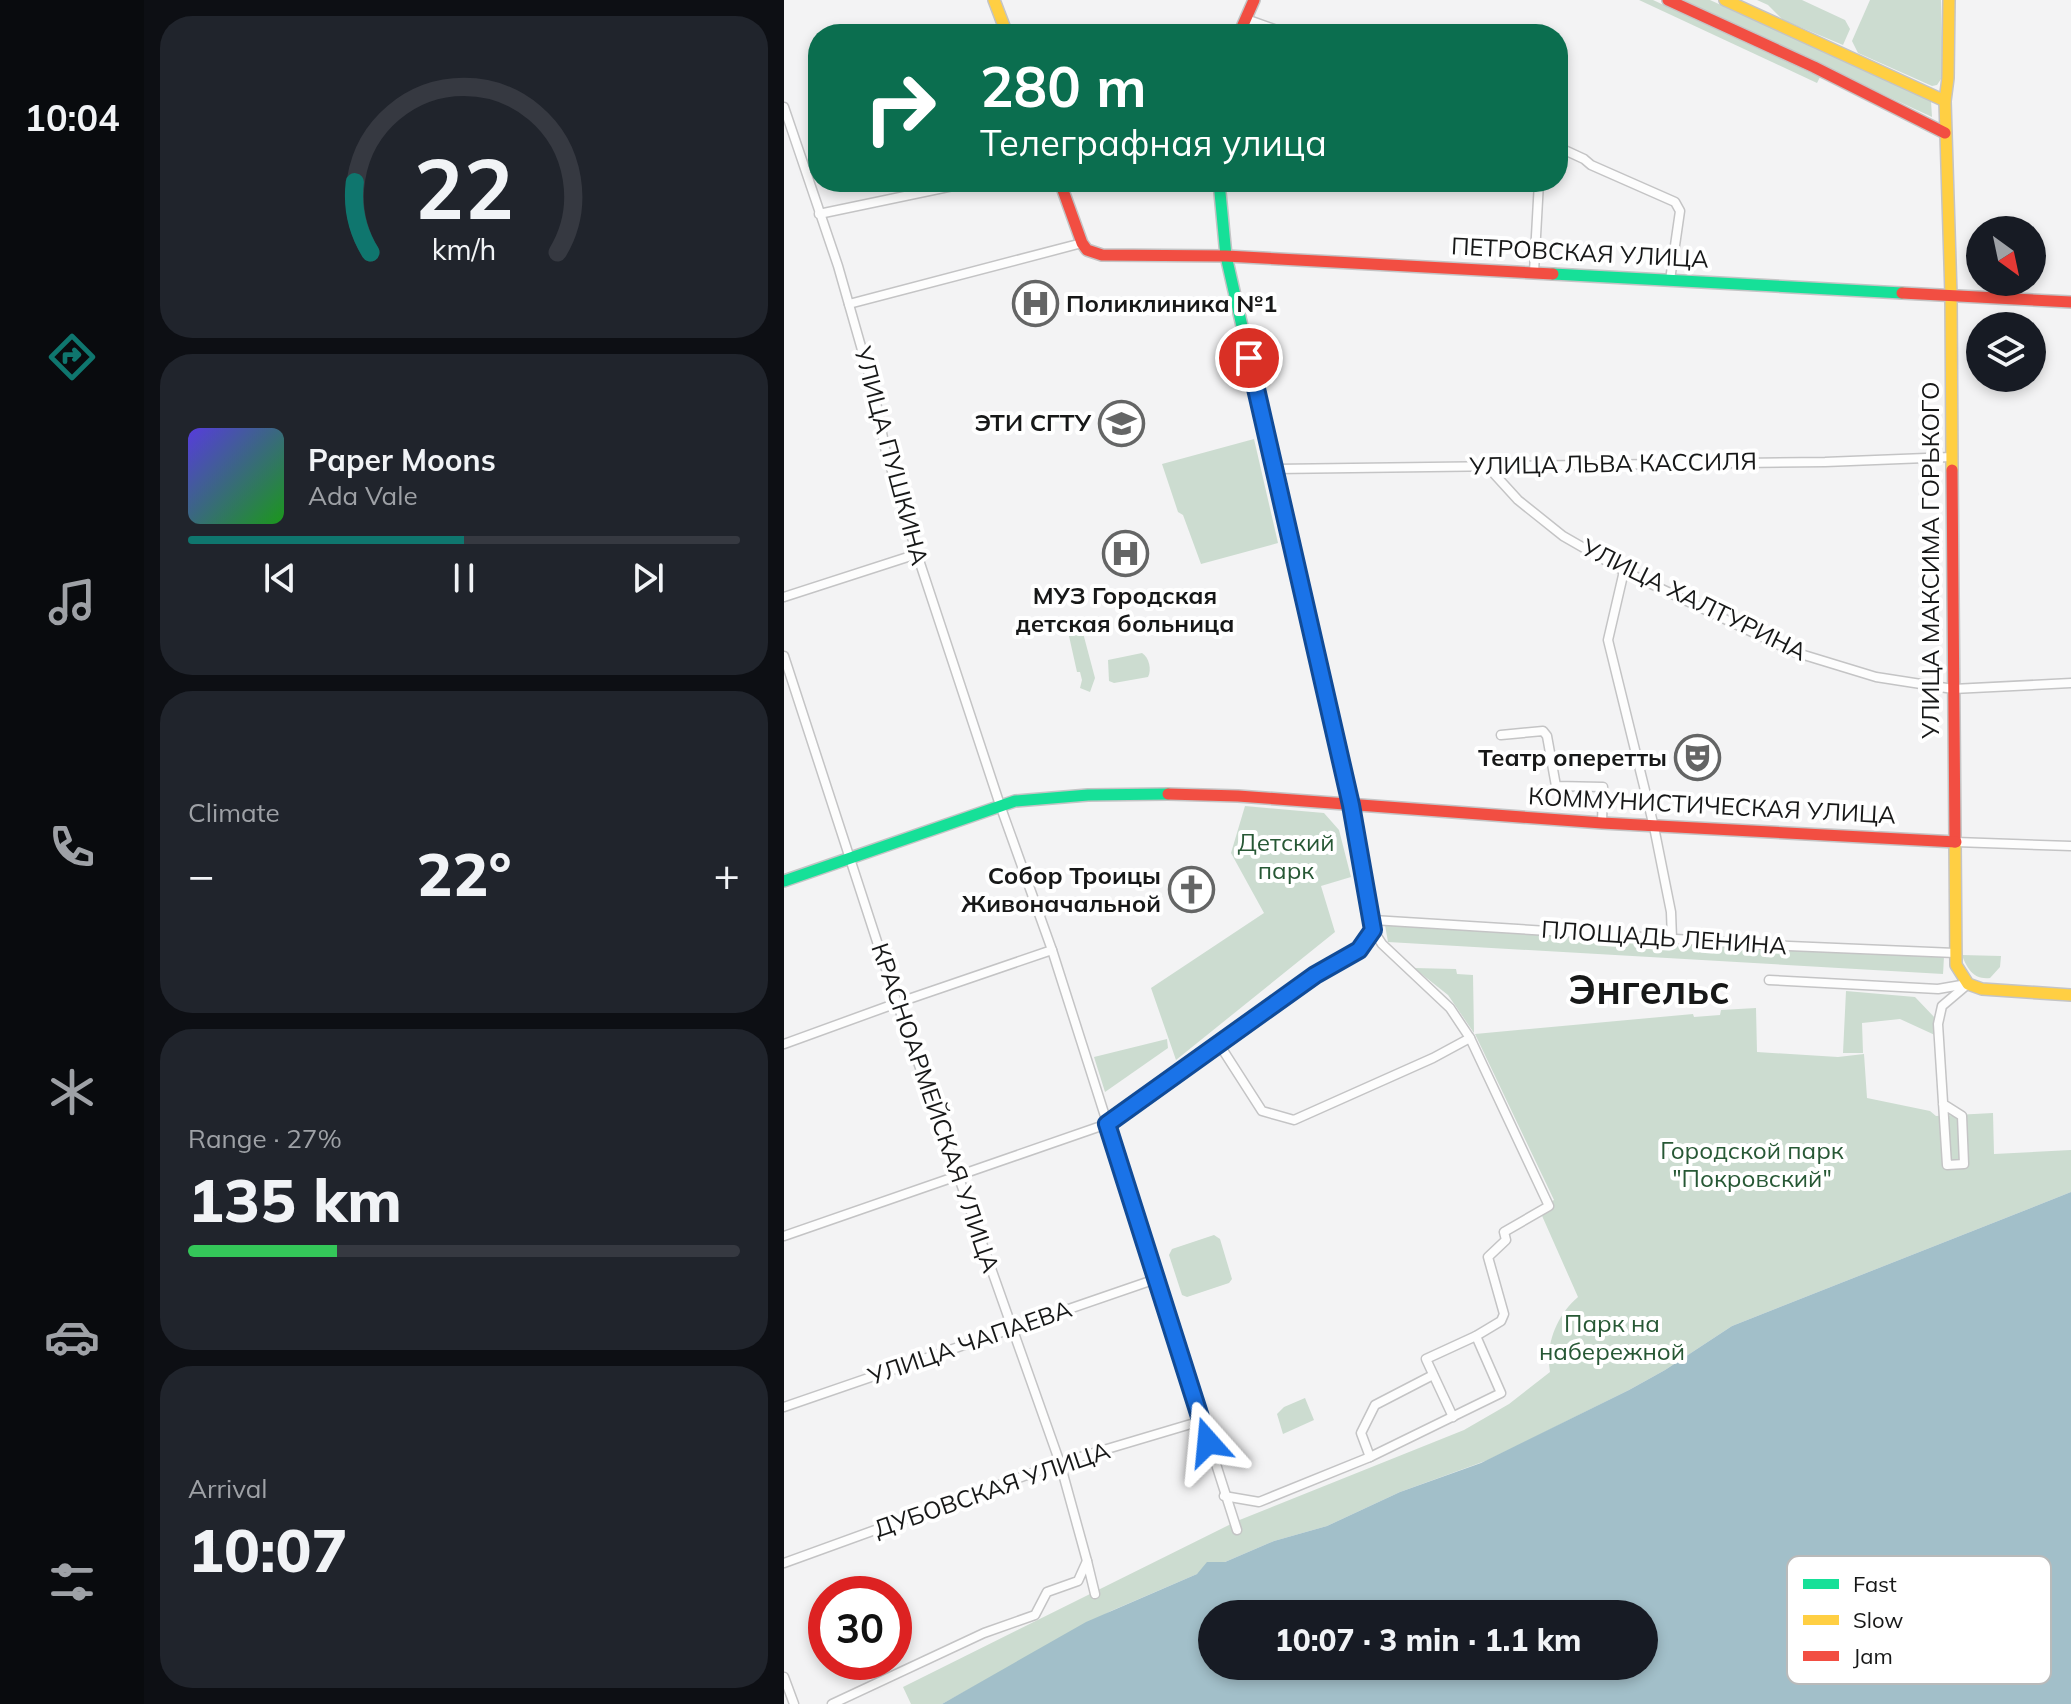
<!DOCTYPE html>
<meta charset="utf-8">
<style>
body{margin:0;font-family:Mulish,sans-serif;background:#20242c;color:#f1f3f6;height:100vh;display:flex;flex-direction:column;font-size:30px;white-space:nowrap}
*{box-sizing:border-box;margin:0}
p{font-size:26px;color:#9ea1a6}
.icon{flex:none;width:44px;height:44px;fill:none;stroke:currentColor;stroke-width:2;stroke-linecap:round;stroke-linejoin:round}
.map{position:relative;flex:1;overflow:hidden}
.side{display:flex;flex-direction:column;gap:16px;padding:16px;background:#0d0f14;width:640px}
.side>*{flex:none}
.banner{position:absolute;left:24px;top:24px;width:760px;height:168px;border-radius:32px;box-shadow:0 4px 12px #0003;background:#0b6e4f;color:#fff;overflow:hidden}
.needle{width:52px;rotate:147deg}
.buttons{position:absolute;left:1182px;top:216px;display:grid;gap:16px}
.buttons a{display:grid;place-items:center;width:80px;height:80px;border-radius:50%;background:#171b24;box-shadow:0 4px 12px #0003;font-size:40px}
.speed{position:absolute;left:24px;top:1576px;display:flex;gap:16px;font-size:40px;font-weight:700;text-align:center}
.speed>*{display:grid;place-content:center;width:104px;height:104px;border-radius:50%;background:#171b24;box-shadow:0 4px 12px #0003;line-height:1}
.speed .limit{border:12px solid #d22;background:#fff;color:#111}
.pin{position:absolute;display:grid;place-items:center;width:68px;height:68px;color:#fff;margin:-34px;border:4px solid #fff;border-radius:50%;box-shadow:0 2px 8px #0007}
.me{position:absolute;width:88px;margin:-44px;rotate:342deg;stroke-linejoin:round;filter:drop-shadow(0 0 6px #0008)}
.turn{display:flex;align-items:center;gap:28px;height:168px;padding:0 40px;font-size:36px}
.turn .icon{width:104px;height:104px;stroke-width:2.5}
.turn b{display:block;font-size:56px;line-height:68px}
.big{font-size:60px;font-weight:800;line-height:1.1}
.side .card{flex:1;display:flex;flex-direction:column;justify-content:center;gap:12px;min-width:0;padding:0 28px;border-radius:32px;background:#20242c}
.side .dial{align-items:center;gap:0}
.dial svg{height:208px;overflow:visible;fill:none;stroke:#363941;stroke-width:7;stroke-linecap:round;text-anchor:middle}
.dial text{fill:#f1f3f6;stroke:none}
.song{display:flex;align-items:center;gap:24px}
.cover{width:96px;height:96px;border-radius:12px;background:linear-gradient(135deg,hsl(250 70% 55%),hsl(120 70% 35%))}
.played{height:8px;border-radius:4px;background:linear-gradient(90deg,#0f766e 50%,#363941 50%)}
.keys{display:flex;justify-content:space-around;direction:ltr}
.heat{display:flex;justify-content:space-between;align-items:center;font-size:44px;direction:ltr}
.charge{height:12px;border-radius:6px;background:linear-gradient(90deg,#34c759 27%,#363941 0)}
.trip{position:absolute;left:414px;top:1600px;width:460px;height:80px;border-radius:40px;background:#171b24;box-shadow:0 4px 12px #0003;font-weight:800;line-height:80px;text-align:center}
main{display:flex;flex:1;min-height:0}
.tab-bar{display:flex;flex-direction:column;width:144px;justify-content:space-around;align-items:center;background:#090b0e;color:#9ea1a6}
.tab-bar .icon{width:56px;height:56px}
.tab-bar .on{color:#0f766e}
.tab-bar b{font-size:36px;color:#f1f3f6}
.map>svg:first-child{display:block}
</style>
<main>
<nav class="tab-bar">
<b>10:04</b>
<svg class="icon on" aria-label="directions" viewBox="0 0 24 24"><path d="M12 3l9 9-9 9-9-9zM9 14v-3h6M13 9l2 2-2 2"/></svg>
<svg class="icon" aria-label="music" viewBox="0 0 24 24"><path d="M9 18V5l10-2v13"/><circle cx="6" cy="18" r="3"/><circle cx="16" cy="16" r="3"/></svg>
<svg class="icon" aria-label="phone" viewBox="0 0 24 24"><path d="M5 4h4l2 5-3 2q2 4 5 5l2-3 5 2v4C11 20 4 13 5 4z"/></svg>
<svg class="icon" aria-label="climate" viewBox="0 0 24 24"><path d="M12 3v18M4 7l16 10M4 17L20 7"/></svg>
<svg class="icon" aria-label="car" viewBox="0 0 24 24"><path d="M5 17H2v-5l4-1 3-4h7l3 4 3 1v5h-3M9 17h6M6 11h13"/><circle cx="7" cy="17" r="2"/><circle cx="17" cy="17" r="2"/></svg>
<svg class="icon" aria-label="filters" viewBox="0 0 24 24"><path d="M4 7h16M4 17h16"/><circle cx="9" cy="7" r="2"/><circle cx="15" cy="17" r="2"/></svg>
</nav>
<section class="side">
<div class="card dial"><svg viewBox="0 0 100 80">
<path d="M14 69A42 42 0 1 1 86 69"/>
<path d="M14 69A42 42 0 0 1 8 42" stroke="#0f766e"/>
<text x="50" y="56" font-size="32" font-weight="700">22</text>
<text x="50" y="72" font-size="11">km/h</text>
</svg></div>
<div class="card">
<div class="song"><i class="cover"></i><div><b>Paper Moons</b><p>Ada Vale</p></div></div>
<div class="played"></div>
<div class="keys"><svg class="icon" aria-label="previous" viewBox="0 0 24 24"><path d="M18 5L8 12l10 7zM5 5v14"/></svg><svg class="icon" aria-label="pause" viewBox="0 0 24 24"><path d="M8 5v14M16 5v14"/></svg><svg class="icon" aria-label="next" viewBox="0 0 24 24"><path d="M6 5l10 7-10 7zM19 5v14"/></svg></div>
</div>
<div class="card"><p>Climate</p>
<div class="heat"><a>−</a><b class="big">22°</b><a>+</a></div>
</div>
<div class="card"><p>Range · 27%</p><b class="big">135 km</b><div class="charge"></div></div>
<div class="card"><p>Arrival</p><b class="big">10:07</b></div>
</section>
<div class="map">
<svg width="1287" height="1704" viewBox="0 0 1287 1704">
<rect width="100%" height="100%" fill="#f3f3f4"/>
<g fill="#ccdcd0">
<polygon points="855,0 869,0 1036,77 1033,83"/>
<polygon points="895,0 926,0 1147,101 1148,117"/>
<polygon points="973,0 1018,0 1061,20 1066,29 1059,45 999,20 984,5"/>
<polygon points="1086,0 1157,0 1159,76 1153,85 1148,86 1074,53 1068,41"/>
<polygon points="470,439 494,543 417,564 399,515 394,512 378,464"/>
<polygon points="299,633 311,678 306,692 296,688 298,680 296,672 293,672 285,636"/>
<path d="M358 653C365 657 368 670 364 677L330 683 325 681 324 660Z"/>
<polygon points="461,806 540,813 555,830 567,877 537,886 551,932 392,1060 367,988 480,913 447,853"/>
<polygon points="601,925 1160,957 1159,974 604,942"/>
<path d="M1178 955 1217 956 1216 967 1206 978C1190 980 1183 969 1178 955Z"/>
<polygon points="630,968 672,969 673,974 689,975 690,1033 664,995"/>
<polygon points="1062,991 1131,997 1152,1019 1153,1036 1116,1019 1078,1023 1079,1053 1059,1053"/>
<path d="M972 1008 973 1052 1054 1057 1080 1054 1083 1098 1146 1111 1152 1116 1209 1113 1210 1154 1287 1150V1192L948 1326 881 1370 845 1390 704 1460 616 1492 543 1526 490 1541 441 1562 430 1563 413 1574 327 1611 158 1704H127L119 1687 453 1521 680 1430 725 1404 766 1372C761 1344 773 1315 794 1297L755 1209 770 1200 691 1034 909 1014 910 1017 936 1015 937 1010Z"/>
<polygon points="383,1039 384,1048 321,1092 310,1057"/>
<polygon points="430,1235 436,1239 448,1279 445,1283 403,1297 398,1295 385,1255 388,1249"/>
<polygon points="521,1398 530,1420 499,1434 493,1414 500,1407"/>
</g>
<path fill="#a2bfc9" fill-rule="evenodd" d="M1287 1192V1704H158L302 1622 413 1574 423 1562H441L490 1541 543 1526 616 1492 697 1463 845 1390 881 1370 948 1326ZM428 1614H860V1666H428Z"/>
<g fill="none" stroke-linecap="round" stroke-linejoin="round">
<defs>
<g id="street">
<polyline points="462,19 504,34"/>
<polyline points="0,107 54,266 90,392 101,448 133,554 216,805 268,950 453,1530"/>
<polyline points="774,147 800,159 807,165 891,202 896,211 886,280"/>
<polyline points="35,214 188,182"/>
<polyline points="750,272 755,182"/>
<polyline points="65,304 298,243"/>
<polyline points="703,466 734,500 779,536 840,571 1010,652 1092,677 1169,689 1287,683"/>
<polyline points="491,469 1041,462 1167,457"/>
<polyline points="840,571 824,640 870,827 887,912 888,939"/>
<polyline points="0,597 133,554"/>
<polyline points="0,656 113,1003 276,1463 303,1561"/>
<polyline points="717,735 759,731 763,736 772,786 819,787 818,823"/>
<polyline points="1172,842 1287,846"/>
<polyline points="589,920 1005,946 1171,953"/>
<polyline points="985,980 1154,989 1183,984"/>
<polyline points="0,1044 113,1003 268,950"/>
<polyline points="435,1044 478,1111 510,1120 649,1058 686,1038"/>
<polyline points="1159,1104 1178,1116 1180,1164 1163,1165 1154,1024 1158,1006 1184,984"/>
<polyline points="0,1236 323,1124 531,975 575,950 589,930"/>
<polyline points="0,1407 372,1279"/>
<polyline points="669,1417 642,1359 692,1336"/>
<polyline points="586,1457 577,1433 591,1405 649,1375"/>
<polyline points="440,1496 475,1502 586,1457 717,1393 692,1336 717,1321 720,1314 704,1257 722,1240 720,1232 765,1206 686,1038 666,1008 598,944 589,930 567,805"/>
<polyline points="0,1563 276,1463 417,1421"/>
<polyline points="0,1677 10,1704"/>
<polyline points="48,1704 200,1633 251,1615 263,1592 294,1581 303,1561 311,1594"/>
</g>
<g id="fast">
<polyline points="435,182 442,256 541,690"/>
<polyline points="769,274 1118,293"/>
<polyline points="0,881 231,801 304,795 384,794"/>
</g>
<g id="slow">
<polyline points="210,0 223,34"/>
<polyline points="941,0 1161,101"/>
<polyline points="1165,0 1164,78 1161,101 1167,295 1168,470"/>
<polyline points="541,690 567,805"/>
<polyline points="1171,842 1172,965 1184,984 1198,989 1287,995"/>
</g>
<g id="jam">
<polyline points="884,0 1030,67 1161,133"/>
<polyline points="455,34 470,0"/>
<polyline points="276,182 298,243 303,250 318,255 442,256 769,274"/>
<polyline points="1118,293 1287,302"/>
<polyline points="1168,470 1171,842"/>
<polyline points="384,794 454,796 818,823 1172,842"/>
</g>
</defs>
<use href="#street" stroke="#c4c4c5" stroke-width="11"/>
<use href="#fast" stroke="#c4c4c5" stroke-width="14"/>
<use href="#slow" stroke="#c4c4c5" stroke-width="14"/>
<use href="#jam" stroke="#c4c4c5" stroke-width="14"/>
<use href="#street" stroke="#fdfdfd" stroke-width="8"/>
<use href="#fast" stroke="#16e098" stroke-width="11"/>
<use href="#slow" stroke="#ffcf43" stroke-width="11"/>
<use href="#jam" stroke="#f24e42" stroke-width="11"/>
</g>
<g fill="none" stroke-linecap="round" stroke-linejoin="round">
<defs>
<polyline id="route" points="424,1442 323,1124 531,975 575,950 589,930 567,805 465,358"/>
</defs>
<use href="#route" stroke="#114b97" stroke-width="20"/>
<use href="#route" stroke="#1a73e8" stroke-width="14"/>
</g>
<defs>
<symbol id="hospital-ring" viewBox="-11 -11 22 22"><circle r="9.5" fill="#fff" stroke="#646565" stroke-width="1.5"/><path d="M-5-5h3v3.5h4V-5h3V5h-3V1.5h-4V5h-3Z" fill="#646565"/></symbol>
<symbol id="university-ring" viewBox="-11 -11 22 22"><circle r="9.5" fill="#fff" stroke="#646565" stroke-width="1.5"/><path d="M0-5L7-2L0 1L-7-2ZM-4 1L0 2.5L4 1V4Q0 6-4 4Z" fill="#646565"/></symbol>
<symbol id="theatre-ring" viewBox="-11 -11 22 22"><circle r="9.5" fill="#fff" stroke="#646565" stroke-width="1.5"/><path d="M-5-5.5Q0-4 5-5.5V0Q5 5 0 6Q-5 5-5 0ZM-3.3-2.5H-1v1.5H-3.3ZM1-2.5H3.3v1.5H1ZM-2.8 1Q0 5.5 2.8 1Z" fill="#646565"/></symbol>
<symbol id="church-ring" viewBox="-11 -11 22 22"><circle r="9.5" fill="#fff" stroke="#646565" stroke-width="1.5"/><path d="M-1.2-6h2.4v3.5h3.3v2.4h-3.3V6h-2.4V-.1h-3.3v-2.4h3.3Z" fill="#646565"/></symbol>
</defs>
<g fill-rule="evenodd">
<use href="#hospital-ring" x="226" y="278" width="51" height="51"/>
<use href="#university-ring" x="312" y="398" width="51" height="51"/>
<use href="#hospital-ring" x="316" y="528" width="51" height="51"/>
<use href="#theatre-ring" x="888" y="732" width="51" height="51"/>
<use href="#church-ring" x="382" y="864" width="51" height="51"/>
</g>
<g text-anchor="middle" stroke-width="8" stroke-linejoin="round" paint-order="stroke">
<g font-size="24" fill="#171818" stroke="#fff">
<text transform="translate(796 253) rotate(3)" y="8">ПЕТРОВСКАЯ УЛИЦА</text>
<text transform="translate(107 456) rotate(75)" y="8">УЛИЦА ПУШКИНА</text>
<text transform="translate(829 464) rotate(-1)" y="8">УЛИЦА ЛЬВА КАССИЛЯ</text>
<text transform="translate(1147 560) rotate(-90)" y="8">УЛИЦА МАКСИМА ГОРЬКОГО</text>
<text transform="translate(910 600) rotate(26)" y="8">УЛИЦА ХАЛТУРИНА</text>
<text transform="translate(928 806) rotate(3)" y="8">КОММУНИСТИЧЕСКАЯ УЛИЦА</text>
<text transform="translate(880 938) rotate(4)" y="8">ПЛОЩАДЬ ЛЕНИНА</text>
<text transform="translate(151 1108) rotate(71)" y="8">КРАСНОАРМЕЙСКАЯ УЛИЦА</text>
<text transform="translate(186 1343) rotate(-19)" y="8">УЛИЦА ЧАПАЕВА</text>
<text transform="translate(208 1490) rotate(-19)" y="8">ДУБОВСКАЯ УЛИЦА</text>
</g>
<g font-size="24" font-weight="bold" fill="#171818" stroke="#fff" text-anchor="end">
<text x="282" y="312" text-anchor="start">Поликлиника №1</text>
<text x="307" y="431">ЭТИ СГТУ</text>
<text x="341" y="604" text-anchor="middle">МУЗ Городская<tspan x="341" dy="28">детская больница</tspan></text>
<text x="883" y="766">Театр оперетты</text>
<text x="377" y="884">Собор Троицы<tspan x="377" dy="28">Живоначальной</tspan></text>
</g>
<g font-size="24" fill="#275835" stroke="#fff">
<text x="502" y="851">Детский<tspan x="502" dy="28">парк</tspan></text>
<text x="968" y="1159">Городской парк<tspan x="968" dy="28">"Покровский"</tspan></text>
<text x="828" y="1332">Парк на<tspan x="828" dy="28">набережной</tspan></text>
</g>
<g font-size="40" font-weight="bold" fill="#171818" stroke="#fff">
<text x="865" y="1004">Энгельс</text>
</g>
</g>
<rect x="1003" y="1556" width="264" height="128" rx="12" fill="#fff" stroke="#b9baba" stroke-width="2"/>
<rect x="1019" y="1579" width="36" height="10" fill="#16e098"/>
<rect x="1019" y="1615" width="36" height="10" fill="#ffcf43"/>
<rect x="1019" y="1651" width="36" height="10" fill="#f24e42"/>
<g font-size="22" fill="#171818">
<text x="1069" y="1592">Fast</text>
<text x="1069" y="1628">Slow</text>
<text x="1069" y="1664">Jam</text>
</g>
</svg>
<div class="buttons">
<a><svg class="needle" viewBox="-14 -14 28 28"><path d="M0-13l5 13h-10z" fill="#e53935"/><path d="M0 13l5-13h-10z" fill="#9ea1a6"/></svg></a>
<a><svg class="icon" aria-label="layers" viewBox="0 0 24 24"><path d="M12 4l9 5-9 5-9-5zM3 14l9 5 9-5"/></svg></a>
</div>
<div class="speed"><div class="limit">30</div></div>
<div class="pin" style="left:465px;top:358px;background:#d93025"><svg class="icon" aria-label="arrive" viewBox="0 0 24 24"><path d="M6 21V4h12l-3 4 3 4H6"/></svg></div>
<svg class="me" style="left:424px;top:1442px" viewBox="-20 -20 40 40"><path d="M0-17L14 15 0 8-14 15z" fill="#1a73e8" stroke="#fff" stroke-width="4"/></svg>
<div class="trip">10:07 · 3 min · 1.1 km</div>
<div class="banner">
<div class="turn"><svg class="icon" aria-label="right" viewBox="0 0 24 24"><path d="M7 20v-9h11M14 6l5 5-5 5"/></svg><div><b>280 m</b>Телеграфная улица</div></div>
</div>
</div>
</main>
